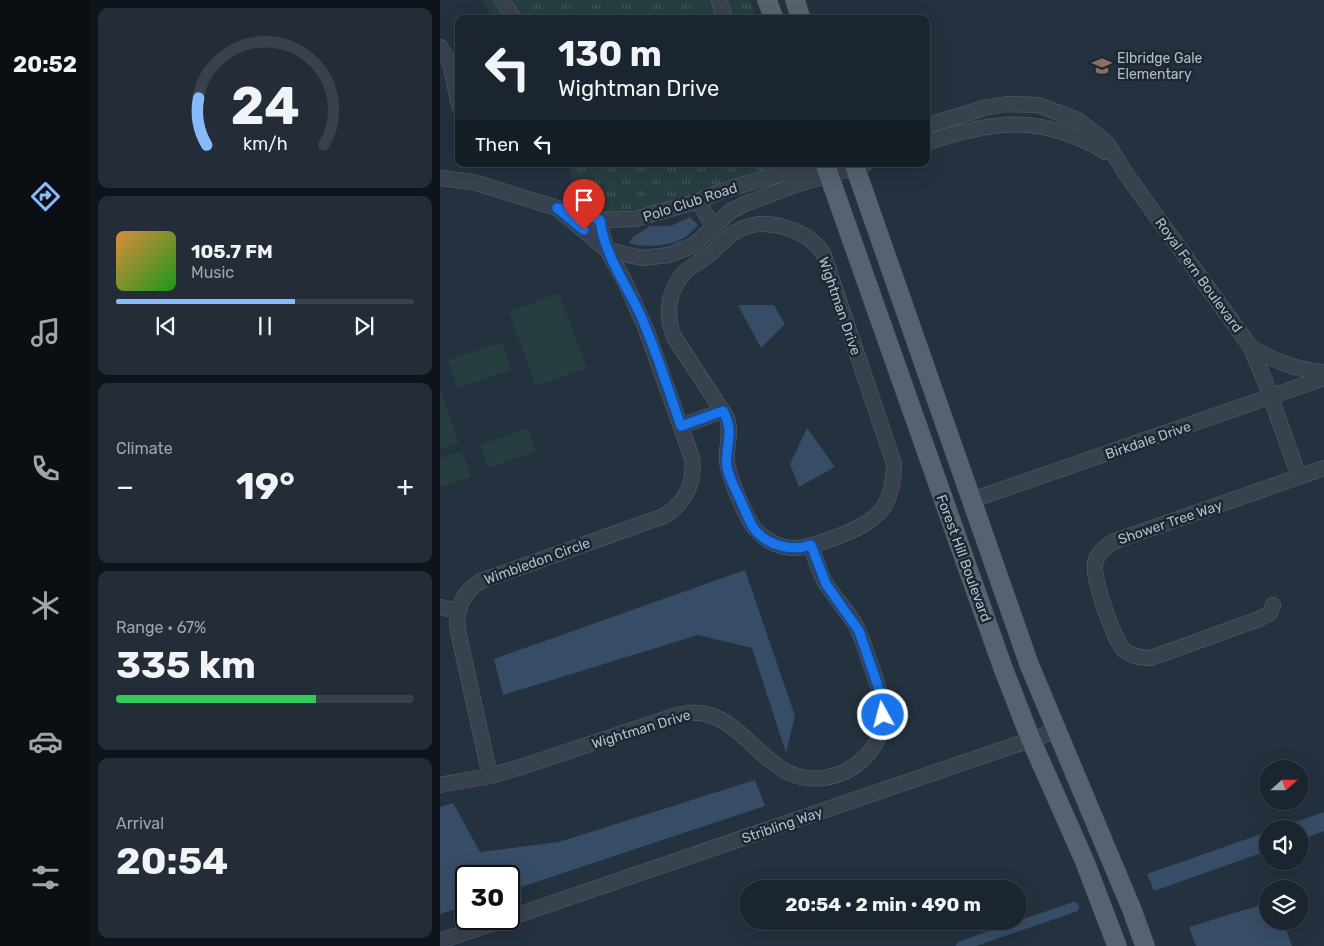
<!DOCTYPE html>
<meta charset="utf-8">
<style>
body{margin:0;font-family:Rubik,sans-serif;background:#242d37;color:#f1f3f6;height:100vh;display:flex;flex-direction:column;font-size:19px;white-space:nowrap}
*{box-sizing:border-box;margin:0}
p{font-size:16px;color:#a0a5aa}
.icon{flex:none;width:28px;height:28px;fill:none;stroke:currentColor;stroke-width:2;stroke-linecap:round;stroke-linejoin:round}
.map{position:relative;flex:1;overflow:hidden}
.drawer{display:flex;flex-direction:column;gap:8px;padding:8px;background:#0f141a;width:350px}
.drawer>*{flex:none}
.banner{position:absolute;left:15px;top:15px;width:475px;height:152px;border-radius:10px;box-shadow:0 5px 20px #0002,0 0 0 1px #39424b;background:#1b252f;color:#f1f3f6;overflow:hidden}
.needle{width:32px;rotate:69deg}
.tools{position:absolute;left:819px;top:760px;display:grid;gap:10px}
.tools a{display:grid;place-items:center;width:50px;height:50px;border-radius:50%;background:#1b252f;box-shadow:0 5px 20px #0002,0 0 0 1px #39424b;font-size:25px}
.speed{position:absolute;left:15px;top:865px;display:flex;gap:10px;font-size:25px;font-weight:700;text-align:center}
.speed>*{display:grid;place-content:center;width:65px;height:65px;border-radius:50%;background:#1b252f;box-shadow:0 5px 20px #0002,0 0 0 1px #39424b;line-height:1}
.speed .limit{border:2px solid #111;border-radius:8px;background:#fff;color:#111}
.pin{position:absolute;display:grid;place-items:center;width:42px;height:42px;color:#fff;margin:-51px -21px;border-radius:50% 50% 50% 0;rotate:-45deg;box-shadow:0 0 5px #0007}
.pin .icon{rotate:45deg}
.me{position:absolute;width:55px;margin:-28px;rotate:353deg;stroke-linejoin:round;filter:drop-shadow(0 0 4px #0008)}
.turn{display:flex;align-items:center;gap:18px;height:105px;padding:0 20px;font-size:22px}
.turn .icon{width:65px;height:65px;stroke-width:2.5}
.turn b{display:block;font-size:35px;line-height:42px}
.then{display:flex;align-items:center;height:48px;padding:0 20px;background:#0003;gap:10px;font-size:19px}
.big{font-size:38px;font-weight:700;line-height:1.1}
.drawer .card{flex:1;display:flex;flex-direction:column;justify-content:center;gap:8px;min-width:0;padding:0 18px;border-radius:10px;background:#242d37}
.drawer .dial{align-items:center;gap:0}
.dial svg{height:130px;overflow:visible;fill:none;stroke:#39424b;stroke-width:7;stroke-linecap:round;text-anchor:middle}
.dial text{fill:#f1f3f6;stroke:none}
.song{display:flex;align-items:center;gap:15px}
.cover{width:60px;height:60px;border-radius:8px;background:linear-gradient(135deg,hsl(30 70% 55%),hsl(120 70% 35%))}
.played{height:5px;border-radius:2px;background:linear-gradient(90deg,#88b9fb 60%,#39424b 60%)}
.keys{display:flex;justify-content:space-around;direction:ltr}
.heat{display:flex;justify-content:space-between;align-items:center;font-size:28px;direction:ltr}
.charge{height:8px;border-radius:4px;background:linear-gradient(90deg,#34c759 67%,#39424b 0)}
.trip{position:absolute;left:299px;top:880px;width:288px;height:50px;border-radius:25px;background:#1b252f;box-shadow:0 5px 20px #0002,0 0 0 1px #39424b;font-weight:700;line-height:50px;text-align:center}
main{display:flex;flex:1;min-height:0}
.tab-bar{display:flex;flex-direction:column;width:90px;justify-content:space-around;align-items:center;background:#0b0f13;color:#a0a5aa}
.tab-bar .icon{width:35px;height:35px}
.tab-bar .active{color:#88b9fb}
.tab-bar b{font-size:22px;color:#f1f3f6}
.map>svg:first-child{display:block}
</style>
<main>
<nav class="tab-bar">
<b>20:52</b>
<svg class="icon active" aria-label="directions" viewBox="0 0 24 24"><path d="M12 3l9 9-9 9-9-9zM9 14v-3h6M13 9l2 2-2 2"/></svg>
<svg class="icon" aria-label="music" viewBox="0 0 24 24"><path d="M9 18V5l10-2v13"/><circle cx="6" cy="18" r="3"/><circle cx="16" cy="16" r="3"/></svg>
<svg class="icon" aria-label="phone" viewBox="0 0 24 24"><path d="M5 4h4l2 5-3 2q2 4 5 5l2-3 5 2v4C11 20 4 13 5 4z"/></svg>
<svg class="icon" aria-label="climate" viewBox="0 0 24 24"><path d="M12 3v18M4 7l16 10M4 17L20 7"/></svg>
<svg class="icon" aria-label="car" viewBox="0 0 24 24"><path d="M5 17H2v-5l4-1 3-4h7l3 4 3 1v5h-3M9 17h6M6 11h13"/><circle cx="7" cy="17" r="2"/><circle cx="17" cy="17" r="2"/></svg>
<svg class="icon" aria-label="filters" viewBox="0 0 24 24"><path d="M4 7h16M4 17h16"/><circle cx="9" cy="7" r="2"/><circle cx="15" cy="17" r="2"/></svg>
</nav>
<section class="drawer">
<div class="card dial"><svg viewBox="0 0 100 80">
<path d="M14 69A42 42 0 1 1 86 69"/>
<path d="M14 69A42 42 0 0 1 9 40" stroke="#88b9fb"/>
<text x="50" y="56" font-size="32" font-weight="700">24</text>
<text x="50" y="72" font-size="11">km/h</text>
</svg></div>
<div class="card">
<div class="song"><i class="cover"></i><div><b>105.7 FM</b><p>Music</p></div></div>
<div class="played"></div>
<div class="keys"><svg class="icon" aria-label="previous" viewBox="0 0 24 24"><path d="M18 5L8 12l10 7zM5 5v14"/></svg><svg class="icon" aria-label="pause" viewBox="0 0 24 24"><path d="M8 5v14M16 5v14"/></svg><svg class="icon" aria-label="next" viewBox="0 0 24 24"><path d="M6 5l10 7-10 7zM19 5v14"/></svg></div>
</div>
<div class="card"><p>Climate</p>
<div class="heat"><a>−</a><b class="big">19°</b><a>+</a></div>
</div>
<div class="card"><p>Range · 67%</p><b class="big">335 km</b><div class="charge"></div></div>
<div class="card"><p>Arrival</p><b class="big">20:54</b></div>
</section>
<div class="map">
<svg width="884" height="946" viewBox="0 0 884 946">
<defs>
<pattern id="grass-tufts" width="24" height="20" patternUnits="userSpaceOnUse" patternTransform="scale(1.25)"><rect width="24" height="20" fill="#263e40"/><path d="M3 7l-1-3M5 7V3M7 7l1-3M15 17l-1-3M17 17v-4M19 17l1-3" fill="none" stroke="#43585a"/></pattern>
</defs>
<rect width="100%" height="100%" fill="#24313f"/>
<g fill="url(#grass-tufts)">
<polygon points="42,0 310,0 317,19 54,19"/>
<polygon points="129,164 344,164 216,206 172,213 135,202"/>
</g>
<g fill="#263e40">
<polygon points="119,293 147,368 96,386 69,312"/>
<polygon points="62,342 71,370 17,388 8,360"/>
<polygon points="0,389 19,443 0,449"/>
<polygon points="88,428 96,451 49,468 40,445"/>
<polygon points="22,451 31,477 0,487 0,458"/>
</g>
<g fill="#374d67">
<path d="M250 217 258 225C255 228 251 233 247 236 231 247 207 248 189 243L193 237 210 226H231Z"/>
<polygon points="298,305 334,305 345,324 321,348"/>
<polygon points="367,428 395,467 359,487 350,464"/>
<polygon points="305,570 355,716 346,753 312,648 258,635 63,695 54,659"/>
<polygon points="315,780 325,806 69,891 69,876 26,876 26,906 0,914 0,807 13,803 40,852 119,842"/>
<polygon points="884,812 884,831 860,840 860,829 836,829"/>
<polygon points="827,832 827,851 714,891 707,874"/>
<polygon points="827,903 828,921 843,921 852,946 756,946 749,927"/>
</g>
<g fill="none" stroke-linecap="round" stroke-linejoin="round">
<polyline stroke="#374d67" stroke-width="10" points="521,946 634,907"/>
<defs>
<g id="minor">
<polyline points="62,0 74,19"/>
<polyline points="279,0 285,19"/>
<polyline points="0,47 10,63 19,105"/>
<polyline points="486,126 544,108 566,104 598,105 638,120 667,143 686,174 810,346 825,381 859,477"/>
<path d="M486 143C554 120 602 114 666 152"/>
<polyline points="382,164 322,179 282,191 258,201 195,219 160,220 136,212 117,208 167,250 202,258 229,255 254,245 291,211 307,203 358,184 425,164"/>
<polyline points="0,178 33,182 117,208"/>
<polyline points="258,201 273,226"/>
<path d="M318 224C342 223 370 233 383 253L454 464C454 480 452 494 443 508 438 514 433 519 426 523 415 531 368 549 355 548 340 548 325 541 315 529 306 518 287 474 287 459 286 445 292 433 287 418L234 337C225 314 228 290 245 272 252 265 262 261 270 254 288 238 292 229 318 224Z"/>
<path d="M811 347C834 361 856 370 884 372"/>
<polyline points="241,426 283,411"/>
<polyline points="532,500 884,378"/>
<path d="M833 605 830 613 819 619 711 658C701 658 693 657 685 651 674 642 652 577 655 563 658 552 665 546 675 541L884 468"/>
<polyline points="0,607 18,611"/>
<path d="M50 776 18 631C15 610 22 593 41 581L224 516C246 503 255 482 252 458L206 329 184 280 167 250 162 233 160 220"/>
<path d="M0 785 50 776 81 767 237 715C303 697 319 787 383 778 397 776 410 771 421 761 455 731 442 696 429 660 425 648 421 635 415 624 406 610 395 598 386 584 379 572 375 558 371 545"/>
<polyline points="69,918 616,731"/>
<polyline points="0,941 66,919"/>
</g>
<g id="major">
<polyline points="327,0 334,19"/>
<polyline points="355,0 361,19"/>
<polyline points="385,164 563,668 591,740 645,862 677,946"/>
<polyline points="414,164 589,664 692,910 705,946"/>
</g>
</defs>
<use href="#minor" stroke="#56606d" stroke-width="16"/>
<use href="#major" stroke="#444e5b" stroke-width="20"/>
<use href="#minor" stroke="#38424f" stroke-width="15"/>
<use href="#major" stroke="#56626f" stroke-width="19"/>
</g>
<g fill="none" stroke-linecap="round" stroke-linejoin="round">
<defs>
<path id="route" d="M144 230 117 208 136 212 160 220C164 254 186 284 200 314 216 350 228 389 241 426L283 411C296 435 284 445 287 467 289 478 295 489 300 499 304 508 308 519 313 527 325 545 351 552 371 545L386 584 419 631 440 692 443 715"/>
</defs>
<use href="#route" stroke="#114b97" stroke-width="12"/>
<use href="#route" stroke="#1a73e8" stroke-width="9"/>
</g>
<defs>
<symbol id="school-bare" viewBox="-9 -9 18 18"><path d="M0-5L7-2L0 1L-7-2ZM-4 1L0 2.5L4 1V4Q0 6-4 4Z" fill="#8d6e63" stroke="#1d2734" stroke-width="2.5" paint-order="stroke"/></symbol>
</defs>
<g fill-rule="evenodd">
<use href="#school-bare" x="648" y="52" width="28" height="28"/>
</g>
<g text-anchor="middle" stroke-width="5" stroke-linejoin="round" paint-order="stroke">
<g font-size="14" fill="#b4bdca" stroke="#1d2734" text-anchor="start">
<text x="677" y="63">Elbridge Gale<tspan x="677" dy="16">Elementary</tspan></text>
</g>
<g font-size="14" fill="#b4bdca" stroke="#1d2734">
<text transform="translate(250 202) rotate(-18)" y="5">Polo Club Road</text>
<text transform="translate(759 275) rotate(54)" y="5">Royal Fern Boulevard</text>
<text transform="translate(400 306) rotate(71)" y="5">Wightman Drive</text>
<text transform="translate(708 440) rotate(-19)" y="5">Birkdale Drive</text>
<text transform="translate(730 522) rotate(-19)" y="5">Shower Tree Way</text>
<text transform="translate(524 558) rotate(70)" y="5">Forest Hill Boulevard</text>
<text transform="translate(97 561) rotate(-20)" y="5">Wimbledon Circle</text>
<text transform="translate(201 729) rotate(-17)" y="5">Wightman Drive</text>
<text transform="translate(342 825) rotate(-19)" y="5">Stribling Way</text>
</g>
</g>
</svg>
<div class="tools">
<a><svg class="needle" viewBox="-14 -14 28 28"><path d="M0-13l5 13h-10z" fill="#e53935"/><path d="M0 13l5-13h-10z" fill="#a0a5aa"/></svg></a>
<a><svg class="icon" aria-label="sound" viewBox="0 0 24 24"><path d="M4 9h4l5-4v14l-5-4H4zM17 9q2 3 0 6"/></svg></a>
<a><svg class="icon" aria-label="layers" viewBox="0 0 24 24"><path d="M12 4l9 5-9 5-9-5zM3 14l9 5 9-5"/></svg></a>
</div>
<div class="speed"><div class="limit">30</div></div>
<div class="pin" style="left:144px;top:230px;background:#d93025"><svg class="icon" aria-label="arrive" viewBox="0 0 24 24"><path d="M6 21V4h12l-3 4 3 4H6"/></svg></div>
<svg class="me" style="left:443px;top:715px" viewBox="-20 -20 40 40"><circle r="17" fill="#1a73e8" stroke="#fff" stroke-width="3"/><path d="M0-11L8 9 0 5-8 9z" fill="#fff"/></svg>
<div class="trip">20:54 · 2 min · 490 m</div>
<div class="banner">
<div class="turn"><svg class="icon" aria-label="left" viewBox="0 0 24 24"><path d="M17 20v-9H6M10 6l-5 5 5 5"/></svg><div><b>130 m</b>Wightman Drive</div></div>
<div class="then">Then<svg class="icon" aria-label="left" viewBox="0 0 24 24"><path d="M17 20v-9H6M10 6l-5 5 5 5"/></svg></div>
</div>
</div>
</main>
